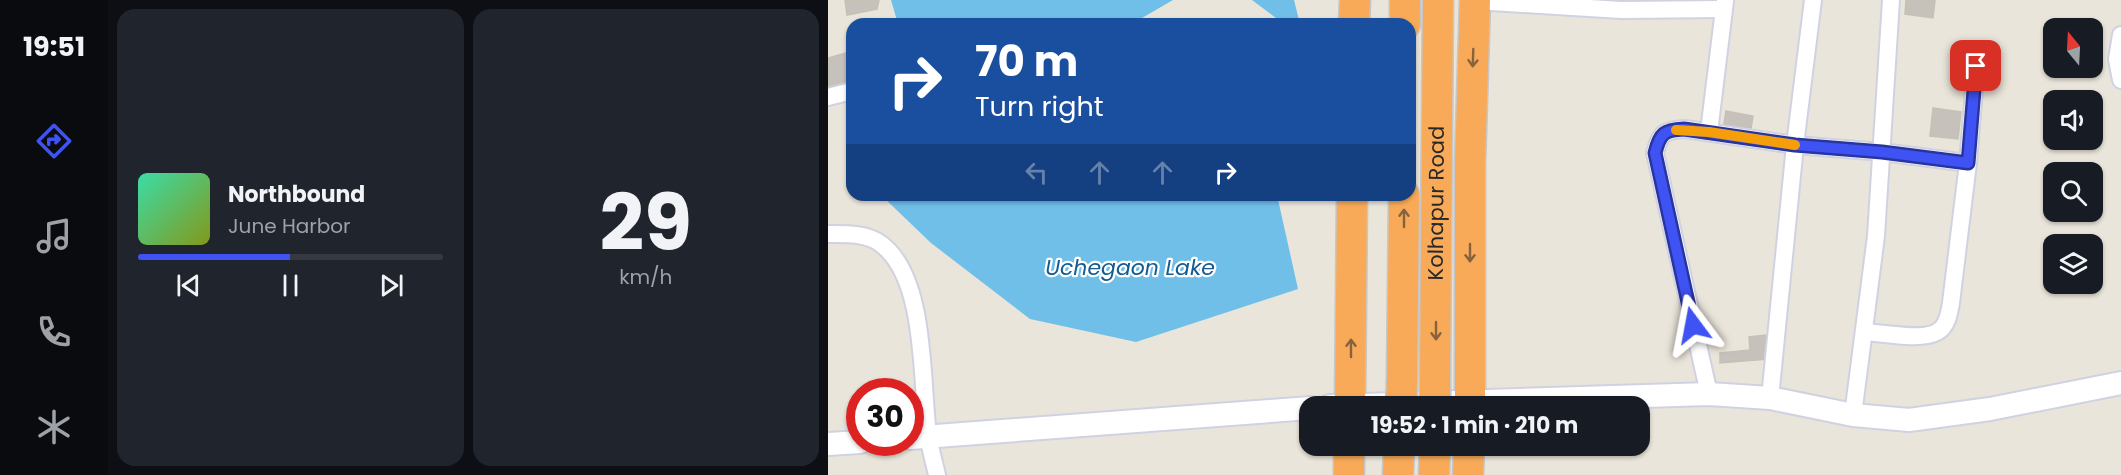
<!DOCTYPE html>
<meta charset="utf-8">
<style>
body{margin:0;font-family:Poppins,sans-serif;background:#20242c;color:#f1f3f6;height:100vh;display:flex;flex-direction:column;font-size:22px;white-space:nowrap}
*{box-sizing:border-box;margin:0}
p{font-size:20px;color:#9ea1a6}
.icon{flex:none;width:33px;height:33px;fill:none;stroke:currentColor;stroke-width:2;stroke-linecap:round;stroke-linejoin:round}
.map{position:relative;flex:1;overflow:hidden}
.side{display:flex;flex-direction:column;gap:9px;padding:9px;background:#0d0f14;width:720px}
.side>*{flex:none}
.banner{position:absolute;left:18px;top:18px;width:570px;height:183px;border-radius:18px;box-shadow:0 2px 4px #0004;background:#1a4fa0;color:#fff;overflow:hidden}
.needle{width:39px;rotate:342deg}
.controls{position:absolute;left:1215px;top:18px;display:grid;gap:12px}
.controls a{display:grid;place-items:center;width:60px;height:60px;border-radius:12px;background:#171b24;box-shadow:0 2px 4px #0004;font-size:30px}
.speed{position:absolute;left:18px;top:378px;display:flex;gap:12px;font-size:30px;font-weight:700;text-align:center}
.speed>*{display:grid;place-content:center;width:78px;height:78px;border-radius:50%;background:#171b24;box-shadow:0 2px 4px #0004;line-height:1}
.speed .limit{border:9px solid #d22;background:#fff;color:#111}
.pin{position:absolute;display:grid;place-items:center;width:51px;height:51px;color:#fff;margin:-26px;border-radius:12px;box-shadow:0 3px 9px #0006}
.me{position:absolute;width:66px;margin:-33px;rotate:347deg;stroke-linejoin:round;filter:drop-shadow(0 0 4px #0008)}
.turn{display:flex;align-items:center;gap:21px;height:126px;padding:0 30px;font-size:27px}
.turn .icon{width:78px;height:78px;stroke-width:2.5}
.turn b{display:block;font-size:42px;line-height:51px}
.lanes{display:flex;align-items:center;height:57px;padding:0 30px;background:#0003;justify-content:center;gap:30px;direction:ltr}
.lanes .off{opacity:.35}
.side .widget{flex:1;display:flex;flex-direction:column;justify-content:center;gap:9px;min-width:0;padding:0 21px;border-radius:18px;background:#20242c}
.side .dial{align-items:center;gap:0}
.dial b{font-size:78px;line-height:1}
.song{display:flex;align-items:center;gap:18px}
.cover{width:72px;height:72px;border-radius:9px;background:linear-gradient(135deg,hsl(160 70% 55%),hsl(70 70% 35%))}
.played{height:6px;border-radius:3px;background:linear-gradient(90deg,#3f52f3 50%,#363941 50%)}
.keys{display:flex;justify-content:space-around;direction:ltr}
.side .tiles{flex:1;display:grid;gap:9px;grid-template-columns:repeat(2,1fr)}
.trip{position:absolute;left:471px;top:396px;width:351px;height:60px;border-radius:18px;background:#171b24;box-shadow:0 2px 4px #0004;font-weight:700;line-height:60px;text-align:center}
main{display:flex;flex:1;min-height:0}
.dock{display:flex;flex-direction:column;width:108px;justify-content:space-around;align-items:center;background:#090b0e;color:#9ea1a6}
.dock .icon{width:42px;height:42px}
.dock .active{color:#3f52f3}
.dock b{font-size:27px;color:#f1f3f6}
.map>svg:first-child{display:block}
</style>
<main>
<nav class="dock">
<b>19:51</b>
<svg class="icon active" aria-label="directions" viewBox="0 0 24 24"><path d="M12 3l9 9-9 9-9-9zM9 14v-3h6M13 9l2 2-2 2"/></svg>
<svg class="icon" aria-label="music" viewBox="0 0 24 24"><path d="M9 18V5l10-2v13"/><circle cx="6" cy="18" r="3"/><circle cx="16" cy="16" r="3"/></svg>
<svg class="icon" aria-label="phone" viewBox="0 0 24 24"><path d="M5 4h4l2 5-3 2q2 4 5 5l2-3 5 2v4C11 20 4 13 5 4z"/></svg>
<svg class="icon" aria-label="climate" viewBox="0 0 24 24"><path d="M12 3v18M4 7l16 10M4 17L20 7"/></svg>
</nav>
<section class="side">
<div class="tiles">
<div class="widget">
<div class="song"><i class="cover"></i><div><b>Northbound</b><p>June Harbor</p></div></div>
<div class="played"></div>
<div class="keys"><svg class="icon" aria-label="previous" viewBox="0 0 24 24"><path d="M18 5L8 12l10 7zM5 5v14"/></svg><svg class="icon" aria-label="pause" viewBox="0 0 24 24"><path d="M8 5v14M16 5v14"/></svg><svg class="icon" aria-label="next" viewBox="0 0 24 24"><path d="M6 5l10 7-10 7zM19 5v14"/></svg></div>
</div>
<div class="widget dial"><b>29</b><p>km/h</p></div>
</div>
</section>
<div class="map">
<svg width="1293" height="475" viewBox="0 0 1293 475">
<rect width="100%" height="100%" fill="#eae5da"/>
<g fill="#70bfe9">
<polygon points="63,0 345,0 314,18 343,24 70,24"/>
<polygon points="424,0 466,0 472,24 456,24"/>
<polygon points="53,195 449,195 470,289 308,342 202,319 103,243"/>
</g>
<g fill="#c6c1ba" stroke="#c5c1b4" stroke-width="1.5">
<polygon points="17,0 51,0 49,9 19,15"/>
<polygon points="1078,0 1107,0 1105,18 1077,14"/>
<polygon points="18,53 23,88 1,92 0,58"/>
<polygon points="1105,108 1133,112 1130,139 1102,136"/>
<polygon points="898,111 925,116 922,135 895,130"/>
<polygon points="938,335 940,359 892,363 892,353 922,350 921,337"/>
</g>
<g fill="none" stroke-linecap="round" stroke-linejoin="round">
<defs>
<g id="street">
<polyline points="647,1 793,10 896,9"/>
<polyline points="1293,35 1289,59 1293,80"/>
<polyline points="0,97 24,91"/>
<polyline points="881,132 897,1"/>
<path d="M0 234C17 234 39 233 53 244 99 278 93 382 100 435 102 448 106 462 109 475"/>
<path d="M1037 332C1054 333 1094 341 1109 332 1119 327 1121 314 1123 303L1140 163 1148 66"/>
<path d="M881 394 827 153C832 133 836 130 857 129L967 145 1054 152 1140 163"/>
<polyline points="942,398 967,145 985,0"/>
<polyline points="1025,415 1048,236 1063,0"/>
</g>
<g id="secondary">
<polyline points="502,406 881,394 942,398 1025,415 1081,420 1162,409 1293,383"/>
<polyline points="82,438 482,408"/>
<polyline points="0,444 32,442"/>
</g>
<g id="highway">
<polyline points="526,24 527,0"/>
<polyline points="577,24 577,0"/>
<path id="s1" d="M607 371 610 0"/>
<polyline points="574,381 576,195"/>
<polyline points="522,406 524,195"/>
<polyline points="642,406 642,164 647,0"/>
<polyline points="521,475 521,446"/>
<polyline points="570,475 571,446"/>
<polyline points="606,475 607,446"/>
<polyline points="640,475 641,446"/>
</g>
</defs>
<use href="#street" stroke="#d0d2e1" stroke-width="20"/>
<use href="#secondary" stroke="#d0d2e1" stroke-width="26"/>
<use href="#highway" stroke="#c7c7c7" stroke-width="33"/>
<use href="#street" stroke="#fff" stroke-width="16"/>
<use href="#secondary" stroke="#fff" stroke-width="22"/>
<use href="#highway" stroke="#f8aa58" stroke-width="30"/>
<defs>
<g id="highway-bridge">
<polyline points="573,406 574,381"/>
<polyline points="607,406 607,371"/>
</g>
</defs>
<use href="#highway-bridge" stroke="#c7c7c7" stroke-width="33" stroke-linecap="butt"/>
<use href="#highway-bridge" stroke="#f8aa58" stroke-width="30"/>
</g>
<defs><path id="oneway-shaft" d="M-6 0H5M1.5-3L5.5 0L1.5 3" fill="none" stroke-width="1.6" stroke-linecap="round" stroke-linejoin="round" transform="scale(1.5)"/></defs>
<g stroke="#86623e">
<use href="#oneway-shaft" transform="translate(645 58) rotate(92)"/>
<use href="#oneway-shaft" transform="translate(576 218) rotate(-90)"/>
<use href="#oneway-shaft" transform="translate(642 253) rotate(90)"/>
<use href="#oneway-shaft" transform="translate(608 331) rotate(90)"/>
<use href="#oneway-shaft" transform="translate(523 348) rotate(-90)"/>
</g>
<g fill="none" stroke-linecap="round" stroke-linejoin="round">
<defs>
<path id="route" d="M865 325 827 153C832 133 836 130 856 129L967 145 1054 152 1140 163 1148 66"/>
</defs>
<use href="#route" stroke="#29359e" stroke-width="15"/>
<use href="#route" stroke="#3f52f3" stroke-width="10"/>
<polyline stroke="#f59e0b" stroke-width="10" points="848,130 881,132 967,145"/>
</g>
<g text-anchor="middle" stroke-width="4.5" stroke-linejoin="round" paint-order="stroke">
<g font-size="21" fill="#282828" stroke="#fff">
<text dy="7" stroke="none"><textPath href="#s1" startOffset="168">Kolhapur Road</textPath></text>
</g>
<g font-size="22" font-style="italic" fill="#125c92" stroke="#fff">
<text x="302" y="275">Uchegaon Lake</text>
</g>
</g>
</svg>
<div class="controls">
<a><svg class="needle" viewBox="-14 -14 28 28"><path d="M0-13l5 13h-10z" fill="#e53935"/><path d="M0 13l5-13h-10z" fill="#9ea1a6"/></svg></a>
<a><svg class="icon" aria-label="sound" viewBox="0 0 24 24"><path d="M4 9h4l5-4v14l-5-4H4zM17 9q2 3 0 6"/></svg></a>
<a><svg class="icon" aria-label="search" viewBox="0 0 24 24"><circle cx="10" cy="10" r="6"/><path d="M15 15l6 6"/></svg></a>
<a><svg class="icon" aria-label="layers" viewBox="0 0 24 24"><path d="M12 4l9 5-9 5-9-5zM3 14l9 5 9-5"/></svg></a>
</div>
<div class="speed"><div class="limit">30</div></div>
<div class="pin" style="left:1148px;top:66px;background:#d93025"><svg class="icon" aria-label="arrive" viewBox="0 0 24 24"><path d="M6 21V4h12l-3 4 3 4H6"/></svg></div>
<svg class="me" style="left:865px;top:325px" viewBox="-20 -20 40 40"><path d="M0-17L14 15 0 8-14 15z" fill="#3f52f3" stroke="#fff" stroke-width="4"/></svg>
<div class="trip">19:52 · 1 min · 210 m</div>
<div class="banner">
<div class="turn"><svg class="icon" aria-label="right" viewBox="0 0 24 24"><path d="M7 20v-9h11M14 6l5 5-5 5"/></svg><div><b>70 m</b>Turn right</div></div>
<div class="lanes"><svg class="icon off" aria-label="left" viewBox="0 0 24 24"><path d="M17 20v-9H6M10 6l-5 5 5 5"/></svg><svg class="icon off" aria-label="ahead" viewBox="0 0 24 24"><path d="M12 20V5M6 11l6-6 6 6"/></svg><svg class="icon off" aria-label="ahead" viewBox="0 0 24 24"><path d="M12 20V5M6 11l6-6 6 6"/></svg><svg class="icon" aria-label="right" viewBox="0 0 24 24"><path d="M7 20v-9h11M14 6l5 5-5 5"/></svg></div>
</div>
</div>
</main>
